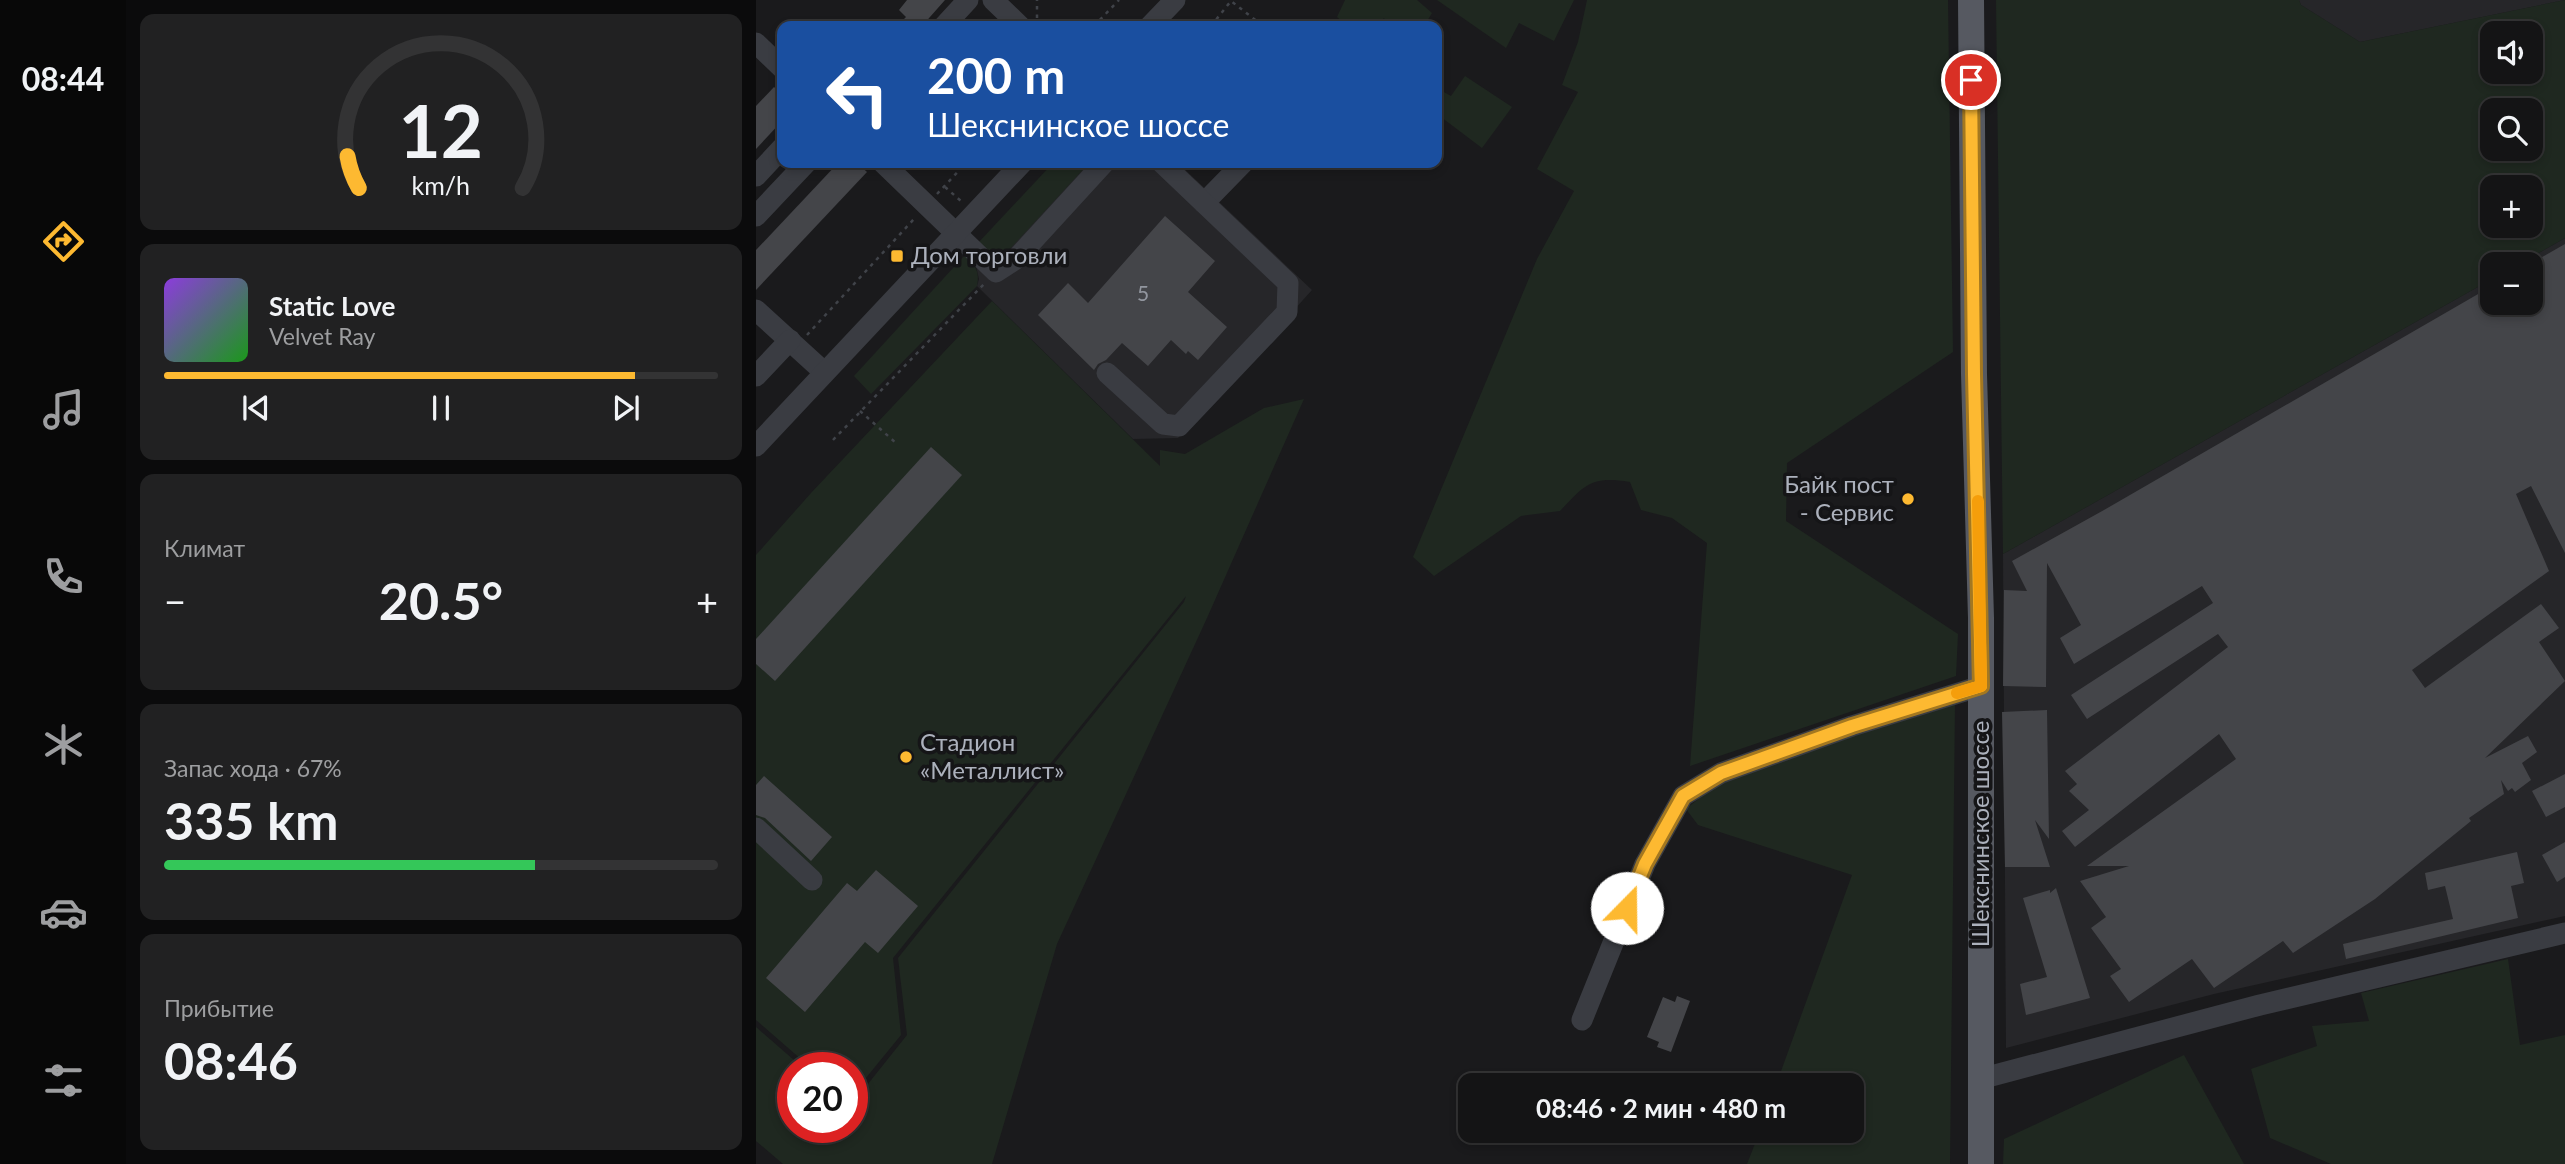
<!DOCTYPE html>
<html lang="ru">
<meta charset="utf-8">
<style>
body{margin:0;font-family:Lato,sans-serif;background:#212122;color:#f1f3f6;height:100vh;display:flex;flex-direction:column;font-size:26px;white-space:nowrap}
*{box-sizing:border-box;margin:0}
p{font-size:23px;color:#9d9ea0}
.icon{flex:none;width:38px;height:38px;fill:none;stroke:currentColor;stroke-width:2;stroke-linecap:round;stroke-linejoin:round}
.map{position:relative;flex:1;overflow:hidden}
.panel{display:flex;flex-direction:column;gap:14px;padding:14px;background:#0b0b0c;width:630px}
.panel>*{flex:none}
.top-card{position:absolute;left:21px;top:21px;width:665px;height:147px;border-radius:14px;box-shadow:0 4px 10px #0003,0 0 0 2px #333334;background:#1a4fa0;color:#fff;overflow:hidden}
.tools{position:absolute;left:1724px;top:21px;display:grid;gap:14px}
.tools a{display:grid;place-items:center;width:63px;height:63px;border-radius:14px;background:#141415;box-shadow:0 4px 10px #0003,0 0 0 2px #333334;font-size:35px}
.speed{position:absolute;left:21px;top:1052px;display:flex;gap:14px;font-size:35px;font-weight:700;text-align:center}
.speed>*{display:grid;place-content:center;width:91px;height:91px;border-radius:50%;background:#141415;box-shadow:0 4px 10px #0003,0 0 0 2px #333334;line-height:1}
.speed .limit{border:10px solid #d22;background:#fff;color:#111}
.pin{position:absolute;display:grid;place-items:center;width:60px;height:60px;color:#fff;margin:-30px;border:4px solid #fff;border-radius:50%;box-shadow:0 2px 7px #0007}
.me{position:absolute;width:77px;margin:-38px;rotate:22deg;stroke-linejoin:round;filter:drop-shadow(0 0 5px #0008)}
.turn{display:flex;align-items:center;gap:24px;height:147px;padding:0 35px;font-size:32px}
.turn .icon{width:91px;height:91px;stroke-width:2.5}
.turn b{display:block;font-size:49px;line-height:60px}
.big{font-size:52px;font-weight:700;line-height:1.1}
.panel .widget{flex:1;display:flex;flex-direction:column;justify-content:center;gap:10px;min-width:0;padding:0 24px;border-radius:14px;background:#212122}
.panel .dial{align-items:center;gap:0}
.dial svg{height:182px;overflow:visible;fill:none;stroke:#333334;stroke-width:7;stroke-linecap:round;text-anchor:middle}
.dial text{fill:#f1f3f6;stroke:none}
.song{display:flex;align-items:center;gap:21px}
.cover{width:84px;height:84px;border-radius:10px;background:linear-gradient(135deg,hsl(270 70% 55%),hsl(120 70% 35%))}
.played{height:7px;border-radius:4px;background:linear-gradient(90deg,#fdb931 85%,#333334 85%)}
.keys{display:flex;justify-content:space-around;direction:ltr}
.heat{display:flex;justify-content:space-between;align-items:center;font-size:38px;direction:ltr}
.charge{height:10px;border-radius:5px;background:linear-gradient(90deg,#34c759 67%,#333334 0)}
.trip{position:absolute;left:702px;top:1073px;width:406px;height:70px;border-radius:14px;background:#141415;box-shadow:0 4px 10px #0003,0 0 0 2px #333334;font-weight:700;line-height:70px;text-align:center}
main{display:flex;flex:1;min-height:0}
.dock{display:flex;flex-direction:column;width:126px;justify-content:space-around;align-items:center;background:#080808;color:#9d9ea0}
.dock .icon{width:49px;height:49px}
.dock .current{color:#fdb931}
.dock b{font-size:32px;color:#f1f3f6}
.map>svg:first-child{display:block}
</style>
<main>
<nav class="dock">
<b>08:44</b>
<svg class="icon current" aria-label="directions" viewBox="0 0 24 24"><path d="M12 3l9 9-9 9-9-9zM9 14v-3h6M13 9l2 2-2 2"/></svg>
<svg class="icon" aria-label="music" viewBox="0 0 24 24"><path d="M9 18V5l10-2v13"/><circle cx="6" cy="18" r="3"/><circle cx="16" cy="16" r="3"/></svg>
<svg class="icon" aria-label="phone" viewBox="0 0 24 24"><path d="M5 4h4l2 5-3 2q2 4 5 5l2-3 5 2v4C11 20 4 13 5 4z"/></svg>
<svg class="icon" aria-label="climate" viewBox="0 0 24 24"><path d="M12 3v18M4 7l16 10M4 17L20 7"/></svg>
<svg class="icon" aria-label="car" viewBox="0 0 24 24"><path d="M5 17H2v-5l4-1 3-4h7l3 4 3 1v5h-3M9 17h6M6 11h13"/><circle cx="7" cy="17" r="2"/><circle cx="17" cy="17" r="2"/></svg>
<svg class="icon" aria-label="filters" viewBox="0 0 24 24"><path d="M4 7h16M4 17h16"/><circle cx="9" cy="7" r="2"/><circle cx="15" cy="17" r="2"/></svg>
</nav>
<section class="panel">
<div class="widget dial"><svg viewBox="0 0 100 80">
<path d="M14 69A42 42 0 1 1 86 69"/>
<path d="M14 69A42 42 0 0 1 9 55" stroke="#fdb931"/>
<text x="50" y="56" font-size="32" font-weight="700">12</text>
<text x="50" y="72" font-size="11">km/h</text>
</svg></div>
<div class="widget">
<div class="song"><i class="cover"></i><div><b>Static Love</b><p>Velvet Ray</p></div></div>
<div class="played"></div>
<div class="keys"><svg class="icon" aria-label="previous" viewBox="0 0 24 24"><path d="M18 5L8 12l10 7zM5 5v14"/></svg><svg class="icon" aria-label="pause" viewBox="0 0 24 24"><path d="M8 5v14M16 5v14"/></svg><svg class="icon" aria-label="next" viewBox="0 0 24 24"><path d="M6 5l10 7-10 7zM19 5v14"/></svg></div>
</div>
<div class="widget"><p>Климат</p>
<div class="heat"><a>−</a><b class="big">20.5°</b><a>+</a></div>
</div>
<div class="widget"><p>Запас хода · 67%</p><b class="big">335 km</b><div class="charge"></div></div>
<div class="widget"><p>Прибытие</p><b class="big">08:46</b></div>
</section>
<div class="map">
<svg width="1809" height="1164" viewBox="0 0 1809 1164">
<rect width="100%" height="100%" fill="#1a1a1c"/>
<g fill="#262629">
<polygon points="1543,0 1809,0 1604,42 1545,5"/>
<polygon points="297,163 422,163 556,290 422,438 377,439 221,286 223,279 220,266"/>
<polygon points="1809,238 1809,916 1458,994 1250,1048 1247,554 1736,279 1736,303 1774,303 1774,264 1763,264"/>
</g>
<g fill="#1f2820" fill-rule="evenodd">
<polygon points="589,0 661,0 676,13 668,26 631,26 628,18 620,26 592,26 581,17"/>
<polygon points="681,0 818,0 798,41 763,23 750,48"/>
<path d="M831 0H1192L1197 352 1031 463 1030 521 1202 634 1200 676 934 766 951 543 916 518 885 510 874 482C835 476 830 484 804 511L765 516 678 576 657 557 781 259 818 191 781 169 822 92 806 85 822 42Z"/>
<path d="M1240 0H1543L1545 5 1604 42 1809 0V238L1763 264H1736V279L1247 554ZM1736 33H1774V72H1736ZM1736 110H1774V149H1736ZM1736 187H1774V226H1736Z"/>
<polygon points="709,76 756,107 726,148 681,114 681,99 686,91 695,96"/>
<path d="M297 163H333L250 253C237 258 231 252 222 243Z"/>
<path d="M209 255C219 265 224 271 221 286L115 394 98 376Z"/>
<polygon points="236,301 404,466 404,450 429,454 508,408 548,399 451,618 301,944 236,1164 27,1164 0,1141 0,1027 46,1067 37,1068 37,1127 96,1127 96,1104 151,1035 142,958 428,602 430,596 137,958 145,1035 96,1095 96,1068 54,1067 0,1020 0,555 55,493"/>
<polygon points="1199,702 1194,1164 991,1164 1004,1131 1096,1130 1096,1085 1020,1085 1096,875 942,825 930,809 967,779"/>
<polygon points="1752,959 1764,1045 1809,1035 1809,1164 1575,1164 1514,1138 1495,1069 1561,1046 1556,1026 1613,1021 1605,993"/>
<polygon points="1428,1055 1488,1164 1247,1164 1248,1139"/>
</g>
<g fill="#444549">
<polygon points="151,0 189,0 166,26 141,26 150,17 143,10"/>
<polygon points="18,87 26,94 26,121 0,149 0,106"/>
<polygon points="82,163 101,163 111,172 0,290 0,250"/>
<polygon points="409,216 459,261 432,292 471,327 442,360 432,351 430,354 415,340 392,366 366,343 350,360 342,364 338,370 282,315 312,283 332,303"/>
<polygon points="1809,244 1809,553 1775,486 1760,494 1793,571 1656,670 1669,688 1785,604 1803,628 1783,642 1809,681 1729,758 1772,736 1781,752 1766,763 1775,780 1759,792 1756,788 1752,791 1745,780 1748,794 1713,818 1715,821 1619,899 1537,953 1527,941 1458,988 1436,959 1373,1002 1354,976 1365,969 1335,928 1350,917 1324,881 1373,866 1331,866 1480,759 1463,734 1319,847 1306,831 1333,810 1313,791 1321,784 1309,771 1472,647 1462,634 1331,719 1315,695 1457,603 1446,586 1318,664 1304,638 1325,625 1291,563 1290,687 1247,686 1248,590 1271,591 1256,561 1348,510 1736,286 1736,303 1774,303 1774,264"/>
<polygon points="175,447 206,475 19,681 0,664 0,639"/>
<polygon points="1291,710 1293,839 1279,820 1294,867 1249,867 1246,712"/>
<polygon points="1809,774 1809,807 1790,817 1776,791"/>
<polygon points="8,776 76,837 55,861 9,818 0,815 0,785"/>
<polygon points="1809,842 1809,877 1801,882 1786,855"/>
<polygon points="1761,852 1768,883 1755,886 1762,918 1590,959 1587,944 1697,919 1689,886 1672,890 1669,873"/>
<polygon points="120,870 162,906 122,953 109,942 49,1012 10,978 91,883 101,891"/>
<polygon points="1300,888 1334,998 1270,1015 1264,984 1291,977 1267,898 1294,890 1294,893"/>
<polygon points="921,996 934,1001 915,1052 901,1047 903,1042 891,1037 907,997 919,1002"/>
</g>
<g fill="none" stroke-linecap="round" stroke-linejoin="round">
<g stroke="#404349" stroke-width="2.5" stroke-dasharray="3.5 5" stroke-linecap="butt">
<polyline points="281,18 281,0"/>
<polyline points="338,26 363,0"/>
<polyline points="455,26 475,1 507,26"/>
<polyline points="189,187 205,201"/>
<polyline points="181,194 210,163"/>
<polyline points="51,335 158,219"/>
<polyline points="104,411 140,443"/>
<polyline points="77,440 228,284"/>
</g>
<g stroke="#3a3c42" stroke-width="21">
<polyline points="237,0 264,26"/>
<polyline points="188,26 212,0"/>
<polyline points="394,26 419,0"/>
<polyline points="0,43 26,68"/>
<polyline points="127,163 240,272 260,259 348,163"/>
<polyline points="0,176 26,148"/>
<polyline points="448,203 487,163"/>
<polyline points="0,216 50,163"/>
<polyline points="0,310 68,372"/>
<polyline points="351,373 407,424 423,426 531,312 532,283 406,163"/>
<polyline points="0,376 34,340"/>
<polyline points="0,446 266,163"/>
<polyline points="0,828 56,880"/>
<polyline points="826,1020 889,864 927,796 965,773 1096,726 1225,686"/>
<polyline points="1224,1079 1504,1005 1809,933"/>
</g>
<polyline stroke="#565961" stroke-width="26" points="1215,0 1218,374 1225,618 1225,1164"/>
</g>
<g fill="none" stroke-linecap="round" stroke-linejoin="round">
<defs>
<polyline id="route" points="871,908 889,864 927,796 965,773 1096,726 1225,686 1218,374 1215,80"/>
</defs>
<use href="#route" stroke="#a47820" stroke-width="18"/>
<use href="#route" stroke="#fdb931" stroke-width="12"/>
<polyline stroke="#f59e0b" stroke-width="12" points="1201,693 1225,686 1222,501"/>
</g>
<g fill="#fdb931" stroke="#151517" stroke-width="2.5">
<rect x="134" y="249" width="14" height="14" rx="3.5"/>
<circle cx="1152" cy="499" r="7"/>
<circle cx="150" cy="757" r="7"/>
</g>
<g text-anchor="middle" stroke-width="7" stroke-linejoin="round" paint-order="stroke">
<g font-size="21" fill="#92969f">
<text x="387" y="301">5</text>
</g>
<g font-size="24" fill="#acb1bc" stroke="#151517" text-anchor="start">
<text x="155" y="264">Дом торговли</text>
<text x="1138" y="493" text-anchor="end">Байк пост<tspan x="1138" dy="28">- Сервис</tspan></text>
<text x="164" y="751">Стадион<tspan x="164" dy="28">«Металлист»</tspan></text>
</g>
<g font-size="24" fill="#acb1bc" stroke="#151517">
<text transform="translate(1225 834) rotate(-90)" y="8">Шекснинское шоссе</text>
</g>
</g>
</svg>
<div class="tools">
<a><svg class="icon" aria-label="sound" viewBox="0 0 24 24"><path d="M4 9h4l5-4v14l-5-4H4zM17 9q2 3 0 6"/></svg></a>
<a><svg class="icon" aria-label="search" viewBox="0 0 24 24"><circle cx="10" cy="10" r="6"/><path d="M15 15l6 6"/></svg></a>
<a>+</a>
<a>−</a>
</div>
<div class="speed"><div class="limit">20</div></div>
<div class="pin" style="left:1215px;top:80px;background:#d93025"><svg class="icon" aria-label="arrive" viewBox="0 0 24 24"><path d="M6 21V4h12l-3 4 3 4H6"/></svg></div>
<svg class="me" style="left:871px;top:908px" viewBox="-20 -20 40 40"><circle r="19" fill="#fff"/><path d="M0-13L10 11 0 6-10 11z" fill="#fdb931"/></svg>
<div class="trip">08:46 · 2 мин · 480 m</div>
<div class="top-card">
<div class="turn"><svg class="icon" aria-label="left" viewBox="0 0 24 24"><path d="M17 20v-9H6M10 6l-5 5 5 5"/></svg><div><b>200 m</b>Шекснинское шоссе</div></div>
</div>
</div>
</main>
